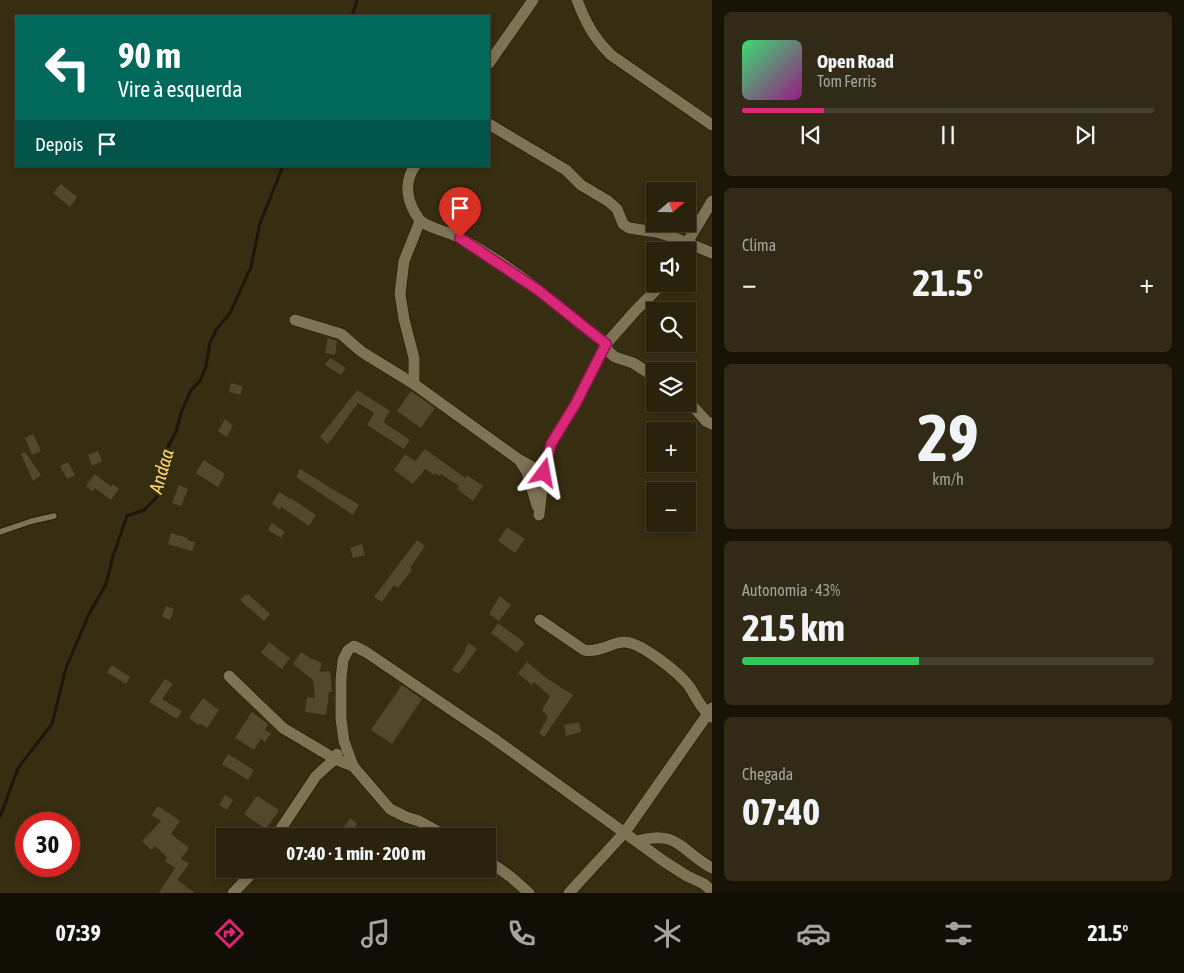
<!DOCTYPE html>
<html lang="pt">
<meta charset="utf-8">
<style>
body{margin:0;font-family:"Asap Condensed",sans-serif;background:#312a16;color:#f1f3f6;height:100vh;display:flex;flex-direction:column;font-size:19px;white-space:nowrap}
*{box-sizing:border-box;margin:0}
p{font-size:16px;color:#a5a49d}
.icon{flex:none;width:28px;height:28px;fill:none;stroke:currentColor;stroke-width:2;stroke-linecap:round;stroke-linejoin:round}
.map{position:relative;flex:1;overflow:hidden}
.details{display:flex;flex-direction:column;gap:12px;padding:12px;background:#171307;width:472px}
.details>*{flex:none}
.guide{position:absolute;left:15px;top:15px;width:475px;height:152px;border-radius:0px;box-shadow:0 2px 8px #0003,0 0 0 1px #453f2e;background:#00695c;color:#fff;overflow:hidden}
.needle{width:32px;rotate:70deg}
.buttons{position:absolute;left:646px;top:182px;display:grid;gap:10px}
.buttons a{display:grid;place-items:center;width:50px;height:50px;border-radius:0px;background:#29220d;box-shadow:0 2px 8px #0003,0 0 0 1px #453f2e;font-size:25px}
.speed{position:absolute;left:15px;top:812px;display:flex;gap:10px;font-size:25px;font-weight:700;text-align:center}
.speed>*{display:grid;place-content:center;width:65px;height:65px;border-radius:50%;background:#29220d;box-shadow:0 2px 8px #0003,0 0 0 1px #453f2e;line-height:1}
.speed .limit{border:8px solid #d22;background:#fff;color:#111}
.pin{position:absolute;display:grid;place-items:center;width:42px;height:42px;color:#fff;margin:-51px -21px;border-radius:50% 50% 50% 0;rotate:-45deg;box-shadow:0 0 5px #0007}
.pin .icon{rotate:45deg}
.me{position:absolute;width:55px;margin:-28px;rotate:13deg;stroke-linejoin:round;filter:drop-shadow(0 0 4px #0008)}
.turn{display:flex;align-items:center;gap:18px;height:105px;padding:0 20px;font-size:22px}
.turn .icon{width:65px;height:65px;stroke-width:2.5}
.turn b{display:block;font-size:35px;line-height:42px}
.then{display:flex;align-items:center;height:48px;padding:0 20px;background:#0003;gap:10px;font-size:19px}
.big{font-size:38px;font-weight:700;line-height:1.1}
.details .card{flex:1;display:flex;flex-direction:column;justify-content:center;gap:8px;min-width:0;padding:0 18px;border-radius:8px;background:#312a16}
.details .dial{align-items:center;gap:0}
.dial b{font-size:65px;line-height:1}
.song{display:flex;align-items:center;gap:15px}
.cover{width:60px;height:60px;border-radius:8px;background:linear-gradient(135deg,hsl(140 70% 55%),hsl(310 70% 35%))}
.played{height:5px;border-radius:2px;background:linear-gradient(90deg,#db2777 20%,#453f2e 20%)}
.keys{display:flex;justify-content:space-around;direction:ltr}
.heat{display:flex;justify-content:space-between;align-items:center;font-size:28px;direction:ltr}
.charge{height:8px;border-radius:4px;background:linear-gradient(90deg,#34c759 43%,#453f2e 0)}
.trip{position:absolute;left:216px;top:828px;width:280px;height:50px;border-radius:0px;background:#29220d;box-shadow:0 2px 8px #0003,0 0 0 1px #453f2e;font-weight:700;line-height:50px;text-align:center}
.tab-bar{display:flex;height:80px;justify-content:space-around;align-items:center;background:#100e05;color:#a5a49d}
.tab-bar .icon{width:35px;height:35px}
.tab-bar .active{color:#db2777}
.tab-bar b{font-size:22px;color:#f1f3f6}
main{display:flex;flex:1;min-height:0}
.map>svg:first-child{display:block}
</style>
<main>
<div class="map">
<svg width="712" height="893" viewBox="0 0 712 893">
<rect width="100%" height="100%" fill="#372d11"/>
<g fill="none" stroke-linecap="round" stroke-linejoin="round">
<g stroke="#1d170a" stroke-width="3">
<polyline points="352,16 357,0"/>
<polyline points="0,817 18,768 52,724 66,668 89,614 106,584 113,556 127,516 144,510 157,497 155,483 164,454 176,432 181,413 191,390 200,381 206,366 210,343 216,330 230,313 251,267 260,223 283,166"/>
</g>
</g>
<g fill="#53482c">
<polygon points="61,184 77,197 70,207 53,193"/>
<polygon points="328,338 337,341 335,355 325,353"/>
<polygon points="330,358 346,368 341,375 325,365"/>
<polygon points="231,383 242,386 241,395 229,392"/>
<polygon points="357,390 390,411 383,422 410,440 404,449 367,425 374,413 358,403 328,444 320,437"/>
<polygon points="411,391 435,408 421,428 397,411"/>
<polygon points="225,419 233,425 227,437 218,431"/>
<polygon points="33,434 41,451 32,455 25,438"/>
<polygon points="425,449 465,478 467,475 483,486 473,501 457,489 459,486 441,474 440,476 435,473 434,475 425,469 413,484 394,470 405,454 415,461"/>
<polygon points="98,451 102,461 92,466 88,455"/>
<polygon points="25,452 41,475 33,481 21,454"/>
<polygon points="204,460 225,474 218,487 196,473"/>
<polygon points="68,462 75,475 67,479 60,466"/>
<polygon points="300,469 359,505 353,515 296,477"/>
<polygon points="95,474 111,487 113,484 119,489 111,500 95,488 92,491 87,487 87,484"/>
<polygon points="179,485 188,489 181,506 172,503"/>
<polygon points="279,492 290,499 291,498 316,515 309,526 281,507 280,510 272,504"/>
<polygon points="272,523 285,532 281,538 268,530"/>
<polygon points="507,527 525,539 515,553 498,541"/>
<polygon points="171,533 188,538 187,540 195,542 192,551 168,544"/>
<polygon points="417,540 425,546 410,568 412,570 398,588 394,585 382,602 374,597"/>
<polygon points="362,544 365,555 353,558 350,548"/>
<polygon points="248,594 270,614 264,621 240,600 245,595 246,596"/>
<polygon points="500,596 511,605 499,621 489,614"/>
<polygon points="166,606 174,609 170,620 162,616"/>
<polygon points="498,623 525,643 517,653 491,633"/>
<polygon points="269,642 290,658 282,669 261,653"/>
<polygon points="469,643 477,649 459,674 452,670 466,650 465,648"/>
<polygon points="301,652 312,659 322,663 319,672 330,671 332,692 329,692 326,715 305,712 307,697 315,698 313,680 293,664"/>
<polygon points="527,662 546,678 573,695 544,737 539,733 548,717 542,710 550,696 534,682 532,685 518,673"/>
<polygon points="112,665 130,677 126,684 107,672"/>
<polygon points="165,679 173,684 162,699 182,711 177,719 149,702"/>
<polygon points="402,685 422,699 392,744 371,730"/>
<polygon points="203,698 219,710 207,728 201,724 198,725 189,718"/>
<polygon points="252,712 268,724 265,730 271,733 265,742 261,739 254,750 235,738"/>
<polygon points="579,722 581,732 566,736 564,725"/>
<polygon points="228,754 254,770 248,780 222,764"/>
<polygon points="225,795 233,800 227,810 219,805"/>
<polygon points="256,797 259,797 279,810 266,829 244,814"/>
<polygon points="158,806 180,821 171,834 189,848 181,859 189,864 177,880 195,893 159,893 175,868 165,861 167,857 155,846 151,850 142,841 161,821 152,815"/>
<polygon points="350,818 357,824 349,836 347,836 341,832"/>
</g>
<g fill="none" stroke-linecap="round" stroke-linejoin="round">
<defs>
<polyline id="lane" points="0,532 32,521 54,516"/>
<g id="street">
<path d="M577 0C586 23 593 37 611 55L712 125"/>
<polyline points="489,63 533,0"/>
<polyline points="489,124 566,170 581,185 608,201 617,209 623,224 629,228 656,232 673,237 712,253"/>
<path d="M415 166C403 183 407 203 419 219 426 228 450 232 460 238 513 266 559 307 606 344L608 351 615 357 633 363 655 377"/>
<polyline points="682,251 712,201"/>
<polyline points="295,320 341,334 362,352 414,384 518,459 544,473"/>
<polyline points="414,384 414,358 404,319 400,294 404,261 420,221"/>
<polyline points="688,401 706,421 712,424"/>
<polyline points="520,461 527,472 537,506"/>
<polyline points="539,515 544,473 551,444 576,403 606,344 636,310 662,284"/>
<path d="M540 620 584 650C601 653 614 641 625 642 642 643 679 673 689 686 696 696 701 710 712 717"/>
<polyline points="229,676 283,728 335,759 353,766"/>
<polyline points="276,836 316,776 335,759 337,754"/>
<polyline points="446,836 419,821 406,817 390,809 353,766 344,741 341,719 341,679 343,660 348,650 354,646 366,652 493,738 665,862 687,876 704,884 712,891"/>
<path d="M637 841C678 829 681 851 712 868"/>
<polyline points="488,861 511,877 529,893"/>
<polyline points="233,893 256,869"/>
<polyline points="569,893 625,832 712,708"/>
</g>
</defs>
<use href="#lane" stroke="#1e1500" stroke-width="7"/>
<use href="#street" stroke="#1e1500" stroke-width="12"/>
<use href="#lane" stroke="#7f7356" stroke-width="5.5"/>
<use href="#street" stroke="#7f7356" stroke-width="11"/>
</g>
<g fill="none" stroke-linecap="round" stroke-linejoin="round">
<defs>
<polyline id="route" points="460,238 538,290 606,344 576,403 551,444 544,473"/>
</defs>
<use href="#route" stroke="#8e194d" stroke-width="12"/>
<use href="#route" stroke="#db2777" stroke-width="9"/>
</g>
<g text-anchor="middle" stroke-width="5" stroke-linejoin="round" paint-order="stroke">
<g font-size="19" font-style="italic" fill="#fcd673" stroke="#372d11">
<text transform="translate(161 471) rotate(-74)" y="7">Andaa</text>
</g>
</g>
</svg>
<div class="buttons">
<a><svg class="needle" viewBox="-14 -14 28 28"><path d="M0-13l5 13h-10z" fill="#e53935"/><path d="M0 13l5-13h-10z" fill="#a5a49d"/></svg></a>
<a><svg class="icon" aria-label="sound" viewBox="0 0 24 24"><path d="M4 9h4l5-4v14l-5-4H4zM17 9q2 3 0 6"/></svg></a>
<a><svg class="icon" aria-label="search" viewBox="0 0 24 24"><circle cx="10" cy="10" r="6"/><path d="M15 15l6 6"/></svg></a>
<a><svg class="icon" aria-label="layers" viewBox="0 0 24 24"><path d="M12 4l9 5-9 5-9-5zM3 14l9 5 9-5"/></svg></a>
<a>+</a>
<a>−</a>
</div>
<div class="speed"><div class="limit">30</div></div>
<div class="pin" style="left:460px;top:238px;background:#d93025"><svg class="icon" aria-label="arrive" viewBox="0 0 24 24"><path d="M6 21V4h12l-3 4 3 4H6"/></svg></div>
<svg class="me" style="left:544px;top:473px" viewBox="-20 -20 40 40"><path d="M0-17L14 15 0 8-14 15z" fill="#db2777" stroke="#fff" stroke-width="4"/></svg>
<div class="trip">07:40 · 1 min · 200 m</div>
<div class="guide">
<div class="turn"><svg class="icon" aria-label="left" viewBox="0 0 24 24"><path d="M17 20v-9H6M10 6l-5 5 5 5"/></svg><div><b>90 m</b>Vire à esquerda</div></div>
<div class="then">Depois<svg class="icon" aria-label="arrive" viewBox="0 0 24 24"><path d="M6 21V4h12l-3 4 3 4H6"/></svg></div>
</div>
</div>
<section class="details">
<div class="card">
<div class="song"><i class="cover"></i><div><b>Open Road</b><p>Tom Ferris</p></div></div>
<div class="played"></div>
<div class="keys"><svg class="icon" aria-label="previous" viewBox="0 0 24 24"><path d="M18 5L8 12l10 7zM5 5v14"/></svg><svg class="icon" aria-label="pause" viewBox="0 0 24 24"><path d="M8 5v14M16 5v14"/></svg><svg class="icon" aria-label="next" viewBox="0 0 24 24"><path d="M6 5l10 7-10 7zM19 5v14"/></svg></div>
</div>
<div class="card"><p>Clima</p>
<div class="heat"><a>−</a><b class="big">21.5°</b><a>+</a></div>
</div>
<div class="card dial"><b>29</b><p>km/h</p></div>
<div class="card"><p>Autonomia · 43%</p><b class="big">215 km</b><div class="charge"></div></div>
<div class="card"><p>Chegada</p><b class="big">07:40</b></div>
</section>
</main>
<nav class="tab-bar">
<b>07:39</b>
<svg class="icon active" aria-label="directions" viewBox="0 0 24 24"><path d="M12 3l9 9-9 9-9-9zM9 14v-3h6M13 9l2 2-2 2"/></svg>
<svg class="icon" aria-label="music" viewBox="0 0 24 24"><path d="M9 18V5l10-2v13"/><circle cx="6" cy="18" r="3"/><circle cx="16" cy="16" r="3"/></svg>
<svg class="icon" aria-label="phone" viewBox="0 0 24 24"><path d="M5 4h4l2 5-3 2q2 4 5 5l2-3 5 2v4C11 20 4 13 5 4z"/></svg>
<svg class="icon" aria-label="climate" viewBox="0 0 24 24"><path d="M12 3v18M4 7l16 10M4 17L20 7"/></svg>
<svg class="icon" aria-label="car" viewBox="0 0 24 24"><path d="M5 17H2v-5l4-1 3-4h7l3 4 3 1v5h-3M9 17h6M6 11h13"/><circle cx="7" cy="17" r="2"/><circle cx="17" cy="17" r="2"/></svg>
<svg class="icon" aria-label="filters" viewBox="0 0 24 24"><path d="M4 7h16M4 17h16"/><circle cx="9" cy="7" r="2"/><circle cx="15" cy="17" r="2"/></svg>
<b>21.5°</b>
</nav>
